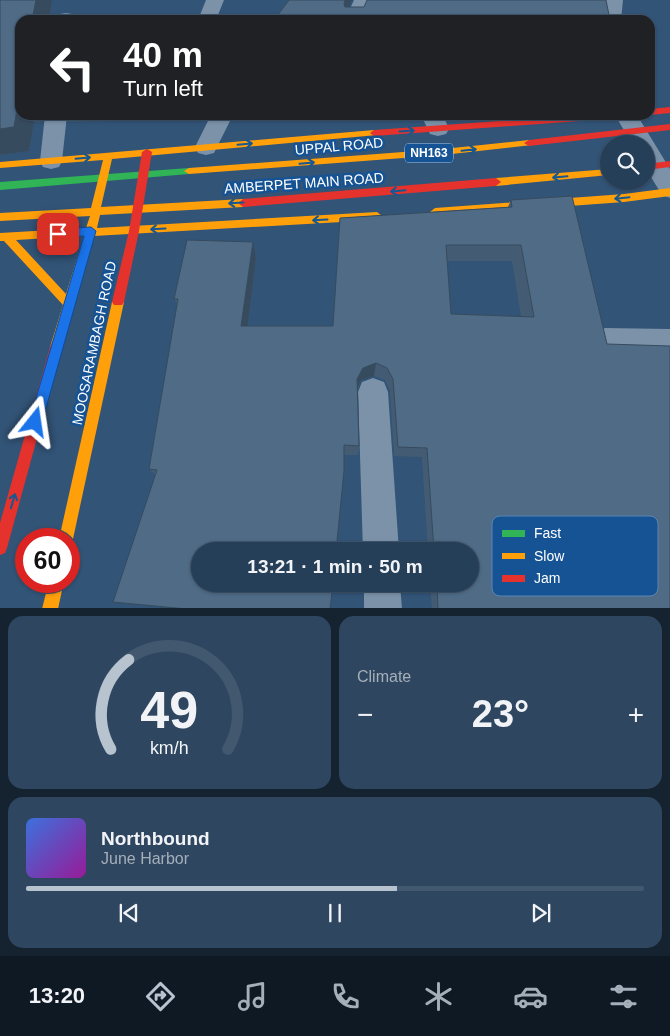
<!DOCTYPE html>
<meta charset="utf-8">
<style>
body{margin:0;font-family:Arial,sans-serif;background:#2e465f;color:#f1f3f6;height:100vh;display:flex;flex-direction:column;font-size:19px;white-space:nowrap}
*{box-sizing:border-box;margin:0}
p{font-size:16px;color:#a4afba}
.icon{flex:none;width:28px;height:28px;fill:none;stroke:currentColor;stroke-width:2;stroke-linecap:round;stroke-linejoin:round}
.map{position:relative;height:608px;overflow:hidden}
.sheet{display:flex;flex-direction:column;gap:8px;padding:8px;background:#152331;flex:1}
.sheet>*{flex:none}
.hud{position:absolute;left:15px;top:15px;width:640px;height:105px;border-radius:15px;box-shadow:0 1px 4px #0004,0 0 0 1px #42586f;background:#202124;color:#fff;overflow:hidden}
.tools{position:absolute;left:600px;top:135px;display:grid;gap:10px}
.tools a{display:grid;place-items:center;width:55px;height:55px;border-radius:50%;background:#263f59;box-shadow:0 1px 4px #0004,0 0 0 1px #42586f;font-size:25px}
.speed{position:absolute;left:15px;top:528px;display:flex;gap:10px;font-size:25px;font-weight:700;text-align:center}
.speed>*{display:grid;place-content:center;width:65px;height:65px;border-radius:50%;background:#263f59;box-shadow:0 1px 4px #0004,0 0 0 1px #42586f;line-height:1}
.speed .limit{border:8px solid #d22;background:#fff;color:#111}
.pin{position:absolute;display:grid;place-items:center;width:42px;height:42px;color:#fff;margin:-21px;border-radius:10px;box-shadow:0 2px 8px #0006}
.me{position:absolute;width:55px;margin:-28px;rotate:15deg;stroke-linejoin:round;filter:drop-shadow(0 0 4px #0008)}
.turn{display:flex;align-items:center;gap:18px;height:105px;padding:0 25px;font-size:22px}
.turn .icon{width:65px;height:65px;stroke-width:2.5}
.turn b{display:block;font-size:35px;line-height:42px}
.big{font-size:38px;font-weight:700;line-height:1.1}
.sheet .widget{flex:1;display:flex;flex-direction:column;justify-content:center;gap:8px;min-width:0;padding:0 18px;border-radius:15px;background:#2e465f}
.sheet .dial{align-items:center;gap:0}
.dial svg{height:130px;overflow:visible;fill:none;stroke:#42586f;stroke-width:7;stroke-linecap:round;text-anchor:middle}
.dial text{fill:#f1f3f6;stroke:none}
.song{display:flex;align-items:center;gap:15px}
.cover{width:60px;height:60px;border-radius:8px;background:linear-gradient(135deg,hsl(220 70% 55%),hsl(300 70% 35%))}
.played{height:5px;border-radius:2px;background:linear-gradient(90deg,#b7c3cf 60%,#42586f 60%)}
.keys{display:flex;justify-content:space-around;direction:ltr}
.heat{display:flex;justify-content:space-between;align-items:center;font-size:28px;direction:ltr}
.sheet .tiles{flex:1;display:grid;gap:8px;grid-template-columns:1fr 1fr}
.widget:last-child{grid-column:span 2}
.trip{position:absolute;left:191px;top:542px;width:288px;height:50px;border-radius:25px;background:#263f59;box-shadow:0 1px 4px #0004,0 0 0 1px #42586f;font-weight:700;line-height:50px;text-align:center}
.tabs{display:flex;height:80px;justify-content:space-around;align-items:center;background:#0f1924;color:#a4afba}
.tabs .icon{width:35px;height:35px}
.tabs .current{color:#b7c3cf}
.tabs b{font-size:22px;color:#f1f3f6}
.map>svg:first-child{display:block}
</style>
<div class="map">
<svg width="670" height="609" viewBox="0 0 670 609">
<rect width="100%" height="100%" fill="#325477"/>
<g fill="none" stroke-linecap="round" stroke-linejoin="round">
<g fill="#7b92a9" fill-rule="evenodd">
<polygon points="206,0 224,0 216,20 198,20"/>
<polygon points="354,0 372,0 363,20 345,20"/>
<polygon points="605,0 623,0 621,20 603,20"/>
<polygon points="66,13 72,14 75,20 57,20 60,14"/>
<polygon points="45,115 67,115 62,161 59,167 51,169 43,167 40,161"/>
<polygon points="211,115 233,115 214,153 206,155 198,153 195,147"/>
<polygon points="421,115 443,115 449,129 446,134 438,136 430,134"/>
<polygon points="615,115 637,115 670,169 670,198 662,195 646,169 646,144 632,144"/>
<polygon points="605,328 670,329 670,355 605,354 595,350 591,341 595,332"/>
<polygon points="373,378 384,382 388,392 399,551 363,551 358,392 362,382"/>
<polygon points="364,584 400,584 402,609 364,609"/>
</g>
<polygon fill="#30b455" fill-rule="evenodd" points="189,168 194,171 189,174 0,190 0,182"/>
<g fill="#ff9f0a" fill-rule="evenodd">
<path d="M374 130 378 133 377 135 112 159 101 207 243 199 248 203 243 207 100 215 97 228 377 212 382 216 377 220 94 236 62 347 60 351 56 352 52 351 50 347 63 305 4 241H0V233L86 228 90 216 0 221V213L91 208 103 160 0 168V162ZM84 236 66 294 16 240Z"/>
<polygon points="529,140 532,141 532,145 443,155 189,174 184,171 189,168 443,149"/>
<polygon points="609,169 609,175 496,186 491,182 496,178"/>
<polygon points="670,188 670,196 624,202 435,216 430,212 435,208 624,194"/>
<polygon points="118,297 122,299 124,302 73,539 69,545 69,539 59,539 112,302 114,299"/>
<polygon points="49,581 64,581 58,609 42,609"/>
</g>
<g fill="#e5322d" fill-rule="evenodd">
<polygon points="670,107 670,113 650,115 650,109"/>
<polygon points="581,115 625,115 621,118 374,136 370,133 374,130"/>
<polygon points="670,124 670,130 529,146 524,143 529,140"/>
<polygon points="147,149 152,152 139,231 124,302 122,305 114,305 112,302 129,231 142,152"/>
<polygon points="670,161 670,167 646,170 646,164"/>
<polygon points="496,178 501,182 496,186 243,207 238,203 243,199"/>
<polygon points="56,342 60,343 62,347 7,548 5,553 0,555 0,523 50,347 52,343"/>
</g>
</g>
<g fill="#445c73" fill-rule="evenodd">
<polygon points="0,0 52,0 49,20 20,20 20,115 44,115 42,122 34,122 29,151 0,155"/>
<polygon points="65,115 159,115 158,120 68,122"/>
<path d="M511 200 670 609H432L430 584H470V551H428L422 457 394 456 390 391 385 380 374 376 361 380 358 388 359 446 358 455H344L155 474 149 469 177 304 174 299 253 242 256 258 248 326H333L340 218 508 207ZM447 261H512L521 316 451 314Z"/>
</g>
<g fill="#374b5e">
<polygon points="36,0 52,0 49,20 32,20"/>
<polygon points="345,0 352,0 343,19 344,4"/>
<polygon points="19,98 20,100 20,115 29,115 34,122 29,151 0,155 0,129"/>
<polygon points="38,115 44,115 42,122"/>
<polygon points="253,242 256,258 246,340 241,326"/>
<polygon points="376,363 374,376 361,380 356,391 357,379 363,368"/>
</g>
<g fill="#4f6b86" stroke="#374b5e" fill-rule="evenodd">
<polygon points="0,0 36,0 32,20 20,20 20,98 19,98 14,127 0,129"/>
<polygon points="289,0 345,0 344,4 345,7 364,7 367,0 606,0 610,20 274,20"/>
<path d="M572 196 607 344 670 346V609H438L437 584H470V551H434L427 448 398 447 393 379 387 368 376 363 363 368 357 379 359 446 344 445V471L336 551H200V584H333L330 609H187L113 602 157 470 149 469 178 299H174L187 240 253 242 241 326H333L340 218 512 207 511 200ZM446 245H521L534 317 451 314Z"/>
</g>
<defs><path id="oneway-shaft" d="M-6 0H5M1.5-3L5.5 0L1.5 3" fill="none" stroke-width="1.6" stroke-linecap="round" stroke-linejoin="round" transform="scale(1.25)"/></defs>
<g stroke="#165891">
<use href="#oneway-shaft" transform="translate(407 131) rotate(-4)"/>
<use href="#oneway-shaft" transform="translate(245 144) rotate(-5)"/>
<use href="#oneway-shaft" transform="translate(469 150) rotate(-6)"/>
<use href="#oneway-shaft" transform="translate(83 158) rotate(-5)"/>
<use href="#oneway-shaft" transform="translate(307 163) rotate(-5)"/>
<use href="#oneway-shaft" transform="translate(560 177) rotate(175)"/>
<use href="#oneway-shaft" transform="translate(398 191) rotate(175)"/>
<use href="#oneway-shaft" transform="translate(622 198) rotate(174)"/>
<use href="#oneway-shaft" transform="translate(236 203) rotate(177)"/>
<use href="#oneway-shaft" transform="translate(320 220) rotate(177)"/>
<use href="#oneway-shaft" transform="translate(158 229) rotate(177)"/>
<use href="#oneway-shaft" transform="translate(13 501) rotate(-74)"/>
</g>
<polygon fill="#1a73e8" stroke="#114b97" points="91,227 96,231 42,422 40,426 35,428 31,426 29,422 84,236 58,238 52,234 58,229"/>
<g text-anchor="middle" stroke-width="5" stroke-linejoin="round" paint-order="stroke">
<rect fill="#155394" stroke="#b9cbdf" stroke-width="1" x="405" y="143.5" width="48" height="19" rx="4"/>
<g font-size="12" font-weight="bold" fill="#fff">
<text x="429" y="157">NH163</text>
</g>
<g font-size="14" fill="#fff" stroke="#155394">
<text transform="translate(339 146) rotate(-5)" y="5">UPPAL ROAD</text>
<text transform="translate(304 183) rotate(-4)" y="5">AMBERPET MAIN ROAD</text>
<text transform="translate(94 343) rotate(-78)" y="5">MOOSARAMBAGH ROAD</text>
</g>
</g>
<rect x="492" y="516" width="166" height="80" rx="8" fill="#155394" stroke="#5b87b4" stroke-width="1"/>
<rect x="502" y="530" width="23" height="7" fill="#30b455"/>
<rect x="502" y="553" width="23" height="6" fill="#ff9f0a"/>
<rect x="502" y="575" width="23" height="7" fill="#e5322d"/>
<g font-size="14" fill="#fff">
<text x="534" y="538">Fast</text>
<text x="534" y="561">Slow</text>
<text x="534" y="583">Jam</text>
</g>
</svg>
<div class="tools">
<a><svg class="icon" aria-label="search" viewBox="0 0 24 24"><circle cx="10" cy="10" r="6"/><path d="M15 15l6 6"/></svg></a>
</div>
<div class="speed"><div class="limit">60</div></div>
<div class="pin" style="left:58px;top:234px;background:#d93025"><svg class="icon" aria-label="arrive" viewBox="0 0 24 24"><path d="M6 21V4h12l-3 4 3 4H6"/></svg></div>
<svg class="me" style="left:35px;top:422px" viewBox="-20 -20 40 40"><path d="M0-17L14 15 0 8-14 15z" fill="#1a73e8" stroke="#fff" stroke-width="4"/></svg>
<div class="trip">13:21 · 1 min · 50 m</div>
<div class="hud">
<div class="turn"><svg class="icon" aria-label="left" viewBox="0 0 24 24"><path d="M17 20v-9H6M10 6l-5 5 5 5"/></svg><div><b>40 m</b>Turn left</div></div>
</div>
</div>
<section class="sheet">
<div class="tiles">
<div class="widget dial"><svg viewBox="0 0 100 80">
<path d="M14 69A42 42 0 1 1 86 69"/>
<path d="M14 69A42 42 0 0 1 25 14" stroke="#b7c3cf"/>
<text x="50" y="56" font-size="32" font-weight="700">49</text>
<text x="50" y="72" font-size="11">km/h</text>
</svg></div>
<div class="widget"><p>Climate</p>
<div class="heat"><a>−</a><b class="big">23°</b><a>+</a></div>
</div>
<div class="widget">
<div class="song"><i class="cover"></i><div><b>Northbound</b><p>June Harbor</p></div></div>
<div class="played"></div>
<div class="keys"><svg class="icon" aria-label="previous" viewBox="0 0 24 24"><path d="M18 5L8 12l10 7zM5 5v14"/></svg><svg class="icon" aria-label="pause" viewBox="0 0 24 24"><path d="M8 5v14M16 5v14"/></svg><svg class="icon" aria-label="next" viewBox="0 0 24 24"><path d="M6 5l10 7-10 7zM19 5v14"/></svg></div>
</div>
</div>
</section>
<nav class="tabs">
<b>13:20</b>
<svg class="icon current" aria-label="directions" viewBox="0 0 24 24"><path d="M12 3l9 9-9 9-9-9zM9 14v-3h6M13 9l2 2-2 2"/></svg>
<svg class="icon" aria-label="music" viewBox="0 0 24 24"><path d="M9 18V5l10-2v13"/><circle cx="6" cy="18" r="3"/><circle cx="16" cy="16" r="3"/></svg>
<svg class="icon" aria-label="phone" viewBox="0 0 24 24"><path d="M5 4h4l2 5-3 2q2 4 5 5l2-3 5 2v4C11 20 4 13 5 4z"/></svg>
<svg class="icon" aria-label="climate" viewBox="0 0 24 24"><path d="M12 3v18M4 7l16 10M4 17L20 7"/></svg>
<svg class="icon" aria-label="car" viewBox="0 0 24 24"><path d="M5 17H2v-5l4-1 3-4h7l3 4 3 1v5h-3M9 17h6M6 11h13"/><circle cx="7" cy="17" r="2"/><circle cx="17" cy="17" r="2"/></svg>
<svg class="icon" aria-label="filters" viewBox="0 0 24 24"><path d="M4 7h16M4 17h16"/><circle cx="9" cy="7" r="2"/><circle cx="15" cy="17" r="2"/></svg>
</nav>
